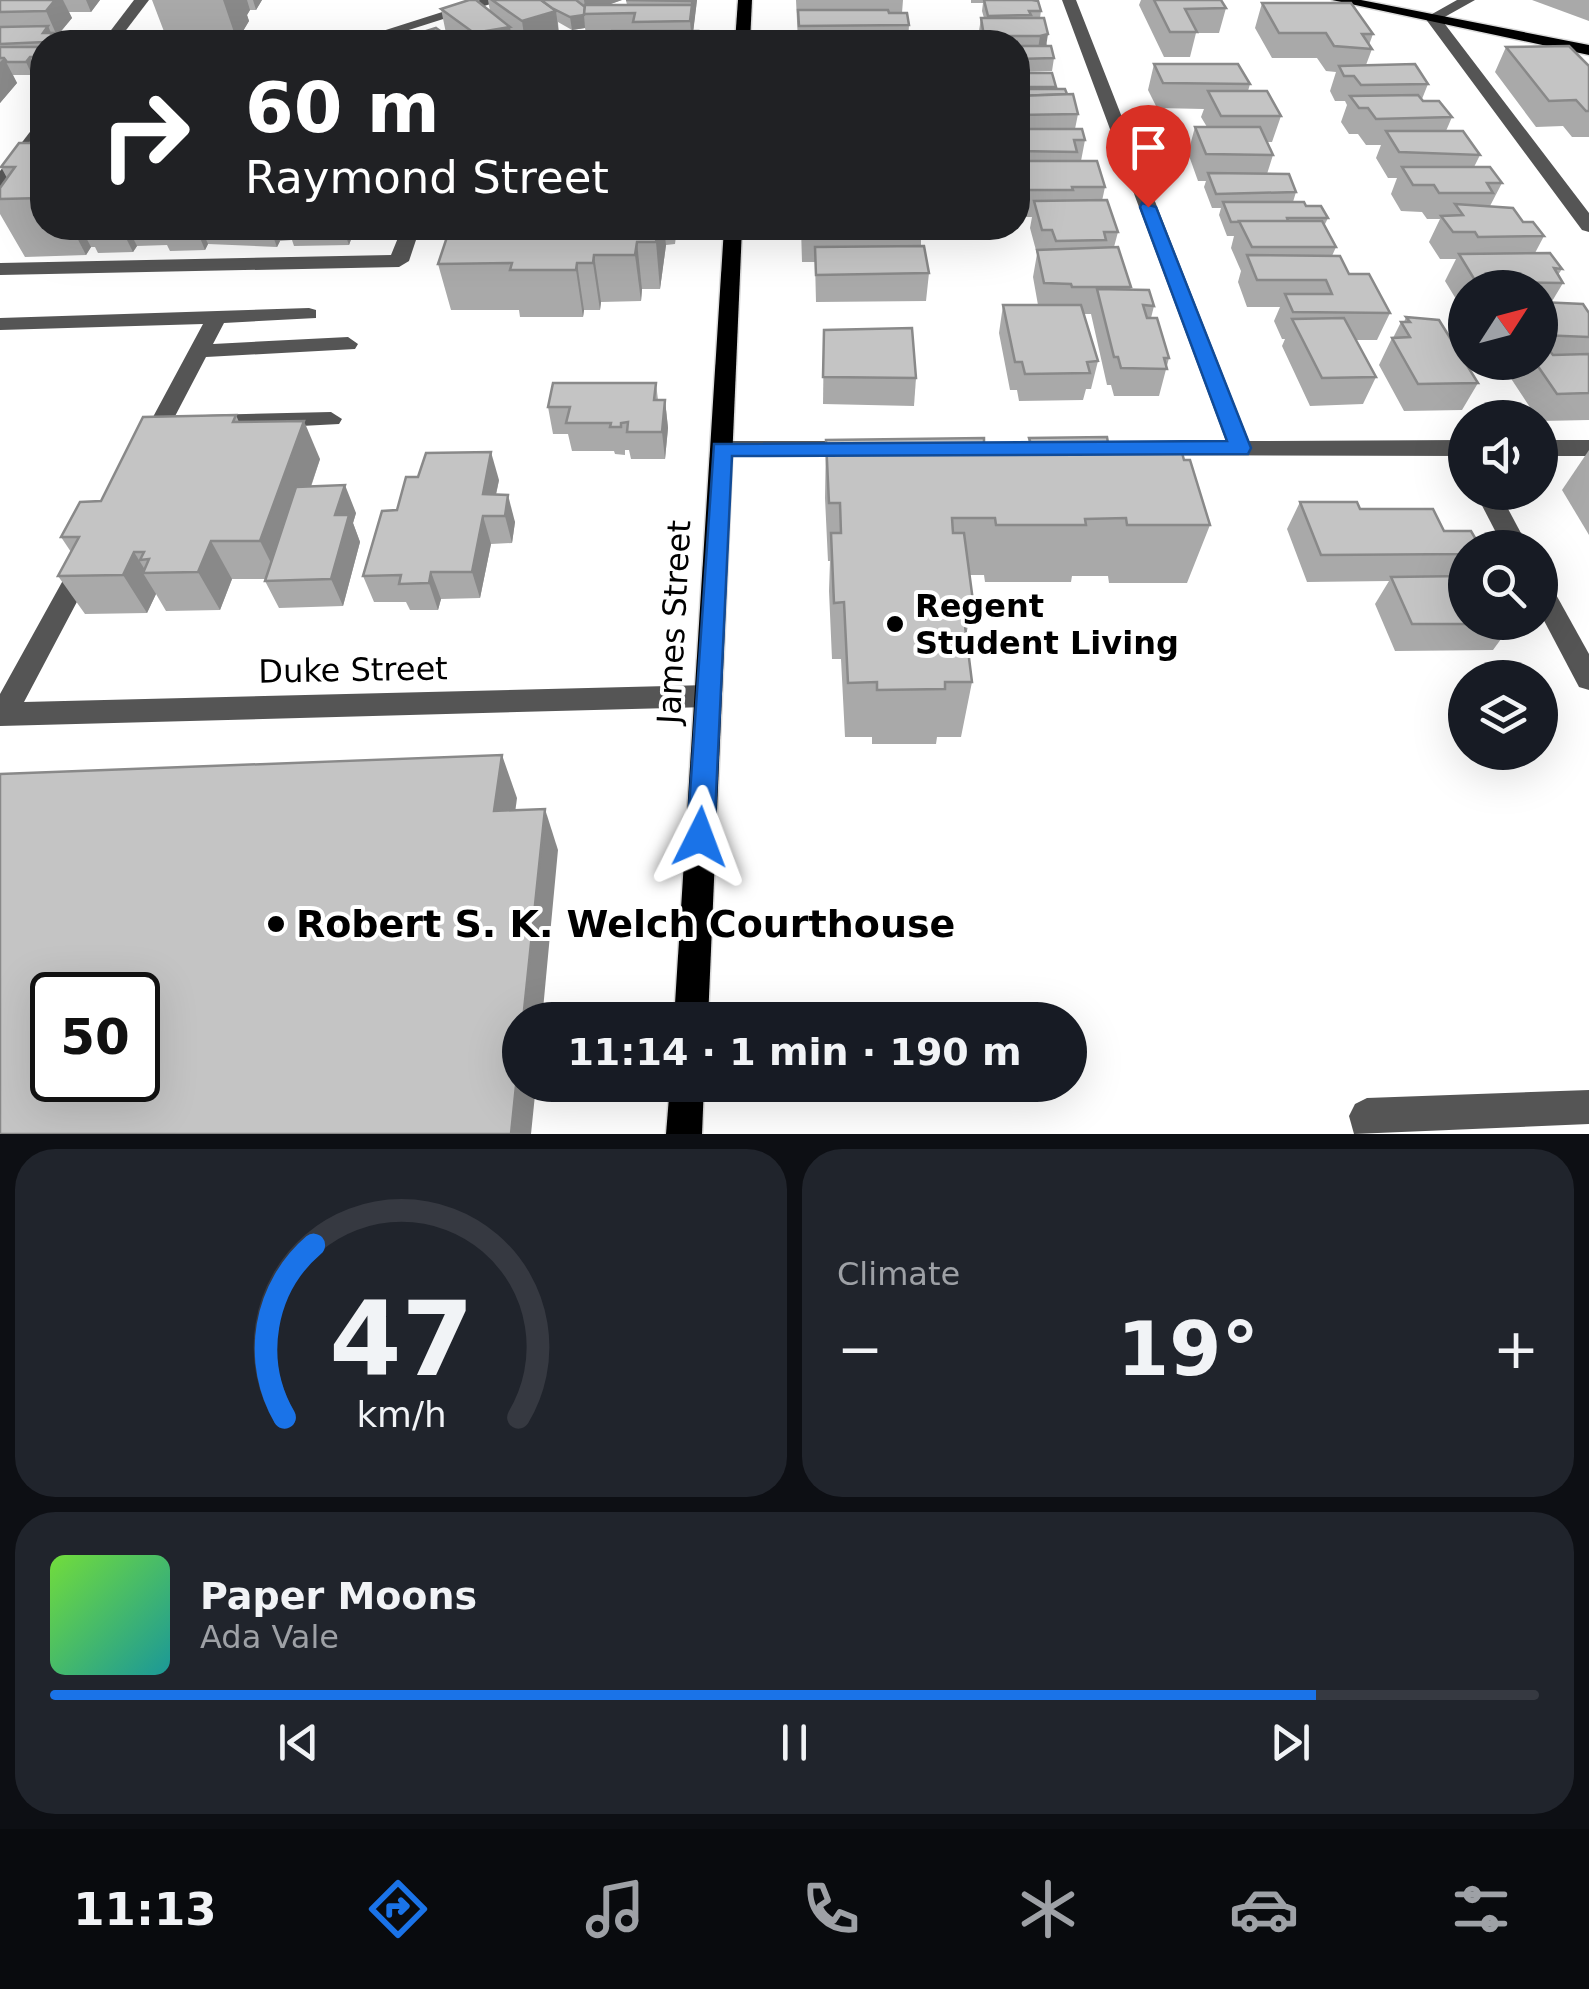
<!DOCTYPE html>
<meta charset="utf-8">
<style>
body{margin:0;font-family:"DejaVu Sans",sans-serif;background:#20242c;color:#f1f3f6;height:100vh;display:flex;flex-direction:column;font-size:38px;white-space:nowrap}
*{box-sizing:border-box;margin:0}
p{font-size:32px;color:#9ea1a6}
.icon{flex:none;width:55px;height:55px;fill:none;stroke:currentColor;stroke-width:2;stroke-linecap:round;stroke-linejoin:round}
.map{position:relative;height:1134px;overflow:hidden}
.side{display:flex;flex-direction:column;gap:15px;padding:15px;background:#0d0f14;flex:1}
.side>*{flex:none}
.top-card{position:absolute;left:30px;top:30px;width:1000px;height:210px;border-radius:40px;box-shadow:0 10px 40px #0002;background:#202124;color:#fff;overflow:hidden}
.needle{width:65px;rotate:54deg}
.fabs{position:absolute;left:1448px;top:270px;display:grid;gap:20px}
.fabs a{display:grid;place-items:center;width:110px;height:110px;border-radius:50%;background:#171b24;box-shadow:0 10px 40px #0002;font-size:50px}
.speed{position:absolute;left:30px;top:972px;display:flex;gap:20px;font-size:50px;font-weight:700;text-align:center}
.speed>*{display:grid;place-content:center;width:130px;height:130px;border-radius:50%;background:#171b24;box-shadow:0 10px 40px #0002;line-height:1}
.speed .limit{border:5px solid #111;border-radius:15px;background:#fff;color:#111}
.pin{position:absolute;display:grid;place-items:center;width:85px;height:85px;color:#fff;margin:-102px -42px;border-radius:50% 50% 50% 0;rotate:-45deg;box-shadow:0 0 10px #0007}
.pin .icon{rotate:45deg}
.me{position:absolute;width:110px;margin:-55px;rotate:3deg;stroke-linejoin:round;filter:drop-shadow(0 0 8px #0008)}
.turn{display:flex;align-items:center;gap:35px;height:210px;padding:0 50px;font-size:45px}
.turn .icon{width:130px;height:130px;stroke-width:2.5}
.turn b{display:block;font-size:70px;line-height:85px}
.big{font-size:75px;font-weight:600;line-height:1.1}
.side .widget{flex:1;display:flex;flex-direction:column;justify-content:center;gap:15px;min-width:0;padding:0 35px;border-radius:40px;background:#20242c}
.side .dial{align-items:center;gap:0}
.dial svg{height:260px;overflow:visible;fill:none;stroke:#363941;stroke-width:7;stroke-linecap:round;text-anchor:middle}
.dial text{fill:#f1f3f6;stroke:none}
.song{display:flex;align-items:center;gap:30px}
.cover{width:120px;height:120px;border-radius:15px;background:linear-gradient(135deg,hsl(100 70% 55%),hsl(180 70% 35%))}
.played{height:10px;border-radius:5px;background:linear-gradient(90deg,#1a73e8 85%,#363941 85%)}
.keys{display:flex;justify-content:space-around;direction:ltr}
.heat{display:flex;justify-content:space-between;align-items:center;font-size:55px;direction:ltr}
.side .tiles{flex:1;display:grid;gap:15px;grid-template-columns:1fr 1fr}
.widget:last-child{grid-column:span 2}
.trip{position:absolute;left:502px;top:1002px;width:585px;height:100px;border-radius:50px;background:#171b24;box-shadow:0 10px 40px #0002;font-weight:600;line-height:100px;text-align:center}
.tab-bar{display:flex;height:160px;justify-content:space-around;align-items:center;background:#090b0e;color:#9ea1a6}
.tab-bar .icon{width:70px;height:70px}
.tab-bar .active{color:#1a73e8}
.tab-bar b{font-size:45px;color:#f1f3f6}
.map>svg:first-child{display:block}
</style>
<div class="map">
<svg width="1589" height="1134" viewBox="0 0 1589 1134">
<rect width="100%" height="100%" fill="#fff"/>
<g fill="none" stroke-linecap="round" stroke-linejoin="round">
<defs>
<g id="major">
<polygon points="738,0 752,0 750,42 735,42"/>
<polygon points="1332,0 1361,0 1589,45 1589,55"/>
<polygon points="724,228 742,228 708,1020 674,1020"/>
<polygon points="670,1085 704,1085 702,1134 666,1134"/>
</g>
</defs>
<use href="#major" stroke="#dbdbdb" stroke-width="3"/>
<g fill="#555" fill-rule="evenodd">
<polygon points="134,0 149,0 117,42 102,42"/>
<polygon points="480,0 503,0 371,42 348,42"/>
<polygon points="1062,0 1076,0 1249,441 1465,440 1465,456 1138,455 1135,449 1146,441 1226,441"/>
<polygon points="1457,0 1475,0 1441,19 1589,213 1589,232 1582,230 1425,18"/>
<polygon points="42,123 42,139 6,187 0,188 0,171 36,124"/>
<polygon points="402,228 420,228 409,261 399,267 0,275 0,263 391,255"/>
<polygon points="309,308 316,310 316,318 224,323 213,344 348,337 358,344 355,349 206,357 161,443 150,451 139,443 203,324 0,330 0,318"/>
<polygon points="331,412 342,419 339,424 205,431 194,423 205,415"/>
<rect x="1540" y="440" width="49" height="16"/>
<polygon points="721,441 856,441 867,449 856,457 721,457 710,449"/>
<polygon points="1475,492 1499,492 1529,548 1504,548"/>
<polygon points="86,553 95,555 98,562 24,702 708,685 718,688 722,696 718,704 708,707 0,726 0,694 77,555"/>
<polygon points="1540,579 1549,582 1589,654 1589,690 1579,687 1540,613"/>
<polygon points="1589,1090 1589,1124 1354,1134 1349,1116 1355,1104 1367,1098"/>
</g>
<use href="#major" fill="#000" fill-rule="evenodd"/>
</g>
<g fill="#a9a9a9">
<polygon points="0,0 100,0 91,12 69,12 72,18 57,36 55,36 58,42 42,42 42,70 37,70 32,75 13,75 17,83 0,103"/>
<polygon points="152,0 262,0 256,10 250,10 247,15 249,21 237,41 168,42"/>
<polygon points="488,0 622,0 607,5 627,5 626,0 697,0 693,31 699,42 610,42 610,38 587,38 585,28 572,30 558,22 559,35 537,42 521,42 511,35 513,42 458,42 446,33 441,9 490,11"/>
<polygon points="796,0 903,0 902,13 909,25 908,42 798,42"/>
<polygon points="971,0 1032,0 1041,11 1040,18 1047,46 1054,58 1052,71 1018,72 1018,42 982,42 979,31 981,18 984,18 982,11 983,3 971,3"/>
<polygon points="1141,0 1221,0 1226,8 1219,33 1196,33 1190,57 1164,57 1139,5"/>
<polygon points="1532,0 1589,0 1589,21"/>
<polygon points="1262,3 1373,34 1369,45 1372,49 1366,65 1428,84 1422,99 1452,117 1446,131 1480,155 1474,167 1502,183 1490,206 1523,222 1544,236 1535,253 1562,269 1558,275 1563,283 1551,303 1589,313 1589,420 1540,421 1540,418 1537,418 1510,377 1515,368 1497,367 1494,362 1540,362 1540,288 1465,288 1465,309 1462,309 1445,281 1456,259 1440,259 1429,242 1440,219 1427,219 1422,212 1401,211 1391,194 1397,178 1388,178 1376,158 1381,145 1366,145 1358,134 1349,134 1341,122 1347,105 1345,101 1335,101 1330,91 1336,72 1326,71 1317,58 1272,58 1255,28"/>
<polygon points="1506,47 1589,66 1589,137 1572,137 1563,126 1536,127 1495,72"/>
<polygon points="1154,64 1250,84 1248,91 1281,116 1272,142 1267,142 1273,155 1267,174 1296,192 1293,202 1306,206 1328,218 1324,226 1336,247 1332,256 1390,313 1377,340 1356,340 1376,377 1363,404 1310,406 1282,346 1285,339 1282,339 1274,321 1280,307 1247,307 1238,282 1241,271 1231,248 1234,236 1227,236 1219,215 1221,208 1212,208 1204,187 1206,181 1198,181 1188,153 1195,127 1207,127 1201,117 1204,109 1157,108 1148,90"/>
<polygon points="1018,73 1056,87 1056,89 1067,94 1078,114 1075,129 1085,140 1081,161 1105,187 1102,201 1118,232 1114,247 1131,287 1130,290 1154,306 1151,318 1169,358 1159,396 1114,396 1111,385 1107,385 1091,314 1084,314 1098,361 1091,389 1086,389 1083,400 1019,401 1017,390 1010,390 999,333 1003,305 1038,305 1033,277 1037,254 1030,228 1032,217 1018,217"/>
<polygon points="42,132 42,228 355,228 349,245 294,246 292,240 280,241 277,247 208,244 205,250 170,251 167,245 137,246 133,252 98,253 95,247 91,247 86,255 25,257 0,214 0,188 7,178 1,167"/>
<polygon points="450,228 677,228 675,244 666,245 660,289 642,289 641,301 601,302 600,310 584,310 583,317 520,317 519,310 451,310 438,264"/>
<polygon points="801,228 921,228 921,246 929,273 926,301 816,302 815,262 802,262"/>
<polygon points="1406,317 1478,383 1462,410 1404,411 1379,365 1392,338 1393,338 1401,322 1404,322"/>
<polygon points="824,330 916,378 914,406 823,404"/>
<polygon points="656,383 658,400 665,400 668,428 665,459 631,459 629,450 625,450 625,455 615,454 614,451 572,451 568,434 553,434 548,407"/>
<polygon points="236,415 239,422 320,459 311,487 356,513 353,523 360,542 343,606 279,608 265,581 265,579 232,579 220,610 166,611 156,594 147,613 85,614 58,576 71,552 61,537 101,501"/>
<polygon points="1029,438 1108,443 1184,460 1210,525 1187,583 1109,583 1108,576 1072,576 1071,582 985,582 984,575 969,575 973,601 966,636 972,682 961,737 937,737 936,744 872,744 872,737 845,737 841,659 832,659 829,591 830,561 828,561 825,498 826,440 1028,444"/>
<polygon points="1589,450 1589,535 1562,490"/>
<polygon points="499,480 496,495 515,522 512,543 491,544 480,598 441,599 438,610 410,610 406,602 374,602 363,576 397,510"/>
<polygon points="1300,502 1360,509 1444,531 1465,548 1465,622 1512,624 1493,650 1395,651 1375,604 1389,581 1307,582 1287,529"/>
</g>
<g fill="#898989">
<polygon points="55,0 63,0 72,18 57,36 46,11"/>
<polygon points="86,0 100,0 91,12"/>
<polygon points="223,0 247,0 250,10 247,15 249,21 237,41"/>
<polygon points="253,0 262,0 256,10"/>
<polygon points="584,0 622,0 586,13"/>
<polygon points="691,0 697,0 692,42 690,21"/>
<polygon points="556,11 559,35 537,42 525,42 522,21"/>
<polygon points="584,15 585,28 572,30 570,17"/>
<polygon points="48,26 52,35 53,33 58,42 45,42 43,33"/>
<polygon points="510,27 513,42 476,42 474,33"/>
<polygon points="1048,34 1046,47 1038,49 1040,36"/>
<polygon points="30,57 37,70 32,75 26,62"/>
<polygon points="4,58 17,83 0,103 0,62"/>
<polygon points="72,228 81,228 91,247 86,255"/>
<polygon points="121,228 128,228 137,246 133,252"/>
<polygon points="196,228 201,228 208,244 205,250"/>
<polygon points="270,228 275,228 280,241 277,247"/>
<polygon points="343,228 355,228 349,245"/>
<polygon points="658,228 664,228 666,245 660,289 656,242"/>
<polygon points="637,242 642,289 641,301 635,255"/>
<polygon points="594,255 601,302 600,310 593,263"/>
<polygon points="577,263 584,310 583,317 576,270"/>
<polygon points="665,400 668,428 665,459 662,432"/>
<polygon points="304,421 320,459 279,579 260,541"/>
<polygon points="491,452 499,480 491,516 483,494"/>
<polygon points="345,485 356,513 353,523 360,542 343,606 331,579 335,515"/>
<polygon points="508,495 515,522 512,543 505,516"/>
<polygon points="483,516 491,544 480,598 472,572"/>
<polygon points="211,541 232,579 220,610 198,572"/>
<polygon points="134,552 147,573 143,573 156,594 147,613 123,575"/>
<polygon points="431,572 441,599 438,610 429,583"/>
<polygon points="502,755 517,798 510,852 494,811"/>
<polygon points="545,809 558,850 542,1020 523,1020"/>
<polygon points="520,1047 520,1085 536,1085 531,1134 511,1134"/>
</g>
<g fill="#c4c4c4" stroke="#898989" stroke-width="2.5" fill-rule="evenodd">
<polygon points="0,0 55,0 46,11 0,12"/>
<polygon points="469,0 476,0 510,27 474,33 441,9"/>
<polygon points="492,0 541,0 556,11 522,21"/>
<polygon points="541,0 576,0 585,7 584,15 570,17 552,8"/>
<polygon points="626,0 691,0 691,1"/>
<polygon points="984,0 1032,0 1038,1 1041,11 1029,11 1031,15 988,16"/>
<polygon points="1154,0 1221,0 1226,8 1185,9 1197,32 1170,32"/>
<polygon points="1262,3 1351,3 1373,34 1362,34 1372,49 1334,46 1326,33 1279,33"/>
<polygon points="585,5 692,5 690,21 633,22 635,13 584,14"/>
<polygon points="798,10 888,10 889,13 907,13 909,25 799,26"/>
<polygon points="981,18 1044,18 1048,34 1040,36 984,36"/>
<polygon points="48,26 43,33 53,33 45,42 0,44 0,27"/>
<polygon points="436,28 456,42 404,42 401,39"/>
<polygon points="612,31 698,31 696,42 641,42 642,40 610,40"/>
<rect x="801" y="38" width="92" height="4"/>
<polygon points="1018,46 1051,46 1054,58 1018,59"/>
<polygon points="1569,46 1589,66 1589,111 1586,111 1576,100 1549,101 1506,47"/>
<polygon points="0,47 42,47 42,57 30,57 26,62 7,62 4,58 0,58"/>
<polygon points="1154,64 1238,64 1250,84 1163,83"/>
<polygon points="1415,64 1428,84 1361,85 1354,76 1344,76 1339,66"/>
<polygon points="1018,73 1052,73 1056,87 1018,87"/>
<polygon points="1018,89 1065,89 1067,94 1018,96"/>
<polygon points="1208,91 1267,91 1281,116 1221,116"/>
<polygon points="1073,94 1078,114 1018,115 1018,96"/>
<polygon points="1418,95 1423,101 1439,101 1452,117 1376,119 1368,108 1359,108 1350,96"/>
<polygon points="1195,127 1260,127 1273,155 1206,154"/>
<polygon points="1018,129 1082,129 1085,140 1074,140 1077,152 1018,151"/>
<polygon points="1386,131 1463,131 1480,155 1399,152"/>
<polygon points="39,132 42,132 42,198 0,199 0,188 15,167 1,167 19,143 30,143"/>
<polygon points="1018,161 1097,161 1105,187 1072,187 1073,190 1018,190"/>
<polygon points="1402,167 1490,167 1502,183 1487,183 1493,193 1439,193 1434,185 1413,185"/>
<polygon points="1208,173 1289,174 1296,192 1216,194"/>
<polygon points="1107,200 1118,232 1104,232 1106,240 1056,241 1052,230 1042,230 1034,201"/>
<polygon points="1223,202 1304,202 1306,206 1321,206 1328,218 1287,218 1288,221 1231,222"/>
<polygon points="1455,204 1513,208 1523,222 1533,222 1544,236 1478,237 1475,232 1453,232 1441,216 1463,215"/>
<polygon points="1239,221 1322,221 1336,247 1252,247"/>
<polygon points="450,228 658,228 656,242 637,242 635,255 594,255 593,263 577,263 576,270 510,270 512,263 438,264"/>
<polygon points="802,228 921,228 923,233 802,235"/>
<polygon points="924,246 929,273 816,275 815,247"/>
<polygon points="1118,247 1131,287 1072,287 1071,284 1044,283 1037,250"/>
<polygon points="1550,253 1562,269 1554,268 1563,283 1476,282 1459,254"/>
<polygon points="1247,255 1340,256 1349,274 1369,274 1390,313 1293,312 1285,294 1332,294 1326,280 1257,280"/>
<polygon points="1097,289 1149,290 1154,306 1143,305 1147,318 1157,318 1169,358 1164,358 1167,369 1121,368 1118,357 1114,357"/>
<polygon points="1540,302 1583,304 1589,313 1589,337 1541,335 1545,341 1540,341"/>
<polygon points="1003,305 1081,305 1098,361 1087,362 1090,373 1025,374 1022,362 1015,362"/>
<polygon points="1406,317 1439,320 1478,383 1418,384 1392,338 1410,337 1401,322 1410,322"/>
<polygon points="1344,318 1376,377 1322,378 1292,319"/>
<polygon points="912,328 916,378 823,377 824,330"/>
<polygon points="1540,349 1548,349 1553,355 1589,354 1589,393 1557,394 1535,362 1540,362"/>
<polygon points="553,383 656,383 654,400 665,400 662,432 627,432 628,422 621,423 621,427 610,427 611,423 566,423 570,407 548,407"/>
<polygon points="236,415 233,422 304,421 260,541 211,541 198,572 143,573 149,559 140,560 144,552 134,552 123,575 58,576 79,537 61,537 80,502 101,501 143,417"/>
<polygon points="1107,437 1108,443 1179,442 1184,460 1190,460 1210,525 1127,525 1126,518 1085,519 1086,525 996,525 995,518 952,518 953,533 964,533 973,601 962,602 972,682 945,682 945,689 877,690 877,682 848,683 844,602 834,603 831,533 841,533 840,503 829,503 826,440 984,438 984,444 1031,444 1029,438"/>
<polygon points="491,452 483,494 508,495 505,516 483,516 472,572 431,572 429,583 399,584 401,575 363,576 382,511 397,510 406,477 418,477 426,453"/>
<polygon points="345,485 335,515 349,515 331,579 265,581 296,487"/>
<polygon points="1300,502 1357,502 1360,509 1433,509 1444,531 1471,531 1481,548 1465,548 1465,554 1321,555"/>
<polygon points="1465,576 1465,622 1512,624 1412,624 1391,577"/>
<path d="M502 755 494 811 545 809 523 1020H520V1047L511 1134H0V774ZM52 995H138V1080H52Z"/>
</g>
<polygon fill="#1a73e8" stroke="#114b97" stroke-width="2.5" points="1142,203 1156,207 1251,448 1248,454 732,456 714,837 710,846 700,849 691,846 687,837 714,444 1227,441 1140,207"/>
<g fill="#000" stroke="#fff" stroke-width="4">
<circle cx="895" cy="624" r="10"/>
<circle cx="276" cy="924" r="10"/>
</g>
<g text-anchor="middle" stroke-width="8" stroke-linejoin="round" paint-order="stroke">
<g font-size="32" font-weight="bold" fill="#000" stroke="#fff" text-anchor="start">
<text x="915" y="617">Regent<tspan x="915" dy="37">Student Living</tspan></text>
</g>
<g font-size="32" fill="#000" stroke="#fff">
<text transform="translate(674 622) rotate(-87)" y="11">James Street</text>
<text transform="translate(353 670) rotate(-1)" y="11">Duke Street</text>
</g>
<g font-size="38" font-weight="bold" fill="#000" stroke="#fff" text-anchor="start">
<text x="296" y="937">Robert S. K. Welch Courthouse</text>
</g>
</g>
</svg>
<div class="fabs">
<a><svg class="needle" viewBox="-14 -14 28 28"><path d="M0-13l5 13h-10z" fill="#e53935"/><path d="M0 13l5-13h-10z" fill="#9ea1a6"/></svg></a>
<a><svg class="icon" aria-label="sound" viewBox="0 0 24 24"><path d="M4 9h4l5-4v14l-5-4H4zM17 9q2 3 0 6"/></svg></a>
<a><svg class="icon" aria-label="search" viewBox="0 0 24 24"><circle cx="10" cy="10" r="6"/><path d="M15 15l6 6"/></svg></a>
<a><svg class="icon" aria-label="layers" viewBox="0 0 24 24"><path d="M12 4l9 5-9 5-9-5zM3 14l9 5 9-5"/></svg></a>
</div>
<div class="speed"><div class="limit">50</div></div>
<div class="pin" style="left:1148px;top:207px;background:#d93025"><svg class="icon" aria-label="arrive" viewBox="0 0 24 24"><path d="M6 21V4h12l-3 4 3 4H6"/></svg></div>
<svg class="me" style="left:700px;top:837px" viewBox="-20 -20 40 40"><path d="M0-17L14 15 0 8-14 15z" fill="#1a73e8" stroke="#fff" stroke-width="4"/></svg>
<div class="trip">11:14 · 1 min · 190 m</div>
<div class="top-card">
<div class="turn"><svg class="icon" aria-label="right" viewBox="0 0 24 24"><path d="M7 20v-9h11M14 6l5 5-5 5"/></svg><div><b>60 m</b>Raymond Street</div></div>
</div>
</div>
<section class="side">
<div class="tiles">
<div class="widget dial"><svg viewBox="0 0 100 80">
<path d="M14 69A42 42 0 1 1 86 69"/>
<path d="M14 69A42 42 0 0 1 23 16" stroke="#1a73e8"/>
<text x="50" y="56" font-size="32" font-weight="700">47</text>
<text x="50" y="72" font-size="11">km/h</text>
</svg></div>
<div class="widget"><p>Climate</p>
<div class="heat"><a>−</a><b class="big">19°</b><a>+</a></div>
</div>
<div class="widget">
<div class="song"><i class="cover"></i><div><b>Paper Moons</b><p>Ada Vale</p></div></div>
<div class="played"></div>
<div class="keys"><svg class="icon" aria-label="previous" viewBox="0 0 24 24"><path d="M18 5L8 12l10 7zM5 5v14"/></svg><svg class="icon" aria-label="pause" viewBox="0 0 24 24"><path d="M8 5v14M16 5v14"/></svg><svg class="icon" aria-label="next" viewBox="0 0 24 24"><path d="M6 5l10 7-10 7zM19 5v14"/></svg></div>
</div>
</div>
</section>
<nav class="tab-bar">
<b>11:13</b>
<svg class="icon active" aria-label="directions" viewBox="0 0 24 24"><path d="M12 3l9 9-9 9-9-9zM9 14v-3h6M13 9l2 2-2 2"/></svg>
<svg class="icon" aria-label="music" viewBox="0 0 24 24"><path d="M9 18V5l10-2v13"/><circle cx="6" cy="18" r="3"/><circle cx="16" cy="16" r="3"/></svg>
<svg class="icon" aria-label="phone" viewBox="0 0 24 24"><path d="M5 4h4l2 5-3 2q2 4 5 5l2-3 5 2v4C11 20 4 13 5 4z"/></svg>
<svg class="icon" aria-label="climate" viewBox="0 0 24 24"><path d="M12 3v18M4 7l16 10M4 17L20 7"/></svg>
<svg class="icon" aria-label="car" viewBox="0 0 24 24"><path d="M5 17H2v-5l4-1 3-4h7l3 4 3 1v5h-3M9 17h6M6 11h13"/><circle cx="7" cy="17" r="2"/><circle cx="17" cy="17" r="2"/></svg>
<svg class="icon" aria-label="filters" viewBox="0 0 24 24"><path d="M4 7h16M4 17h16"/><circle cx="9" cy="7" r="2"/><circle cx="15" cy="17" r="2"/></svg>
</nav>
